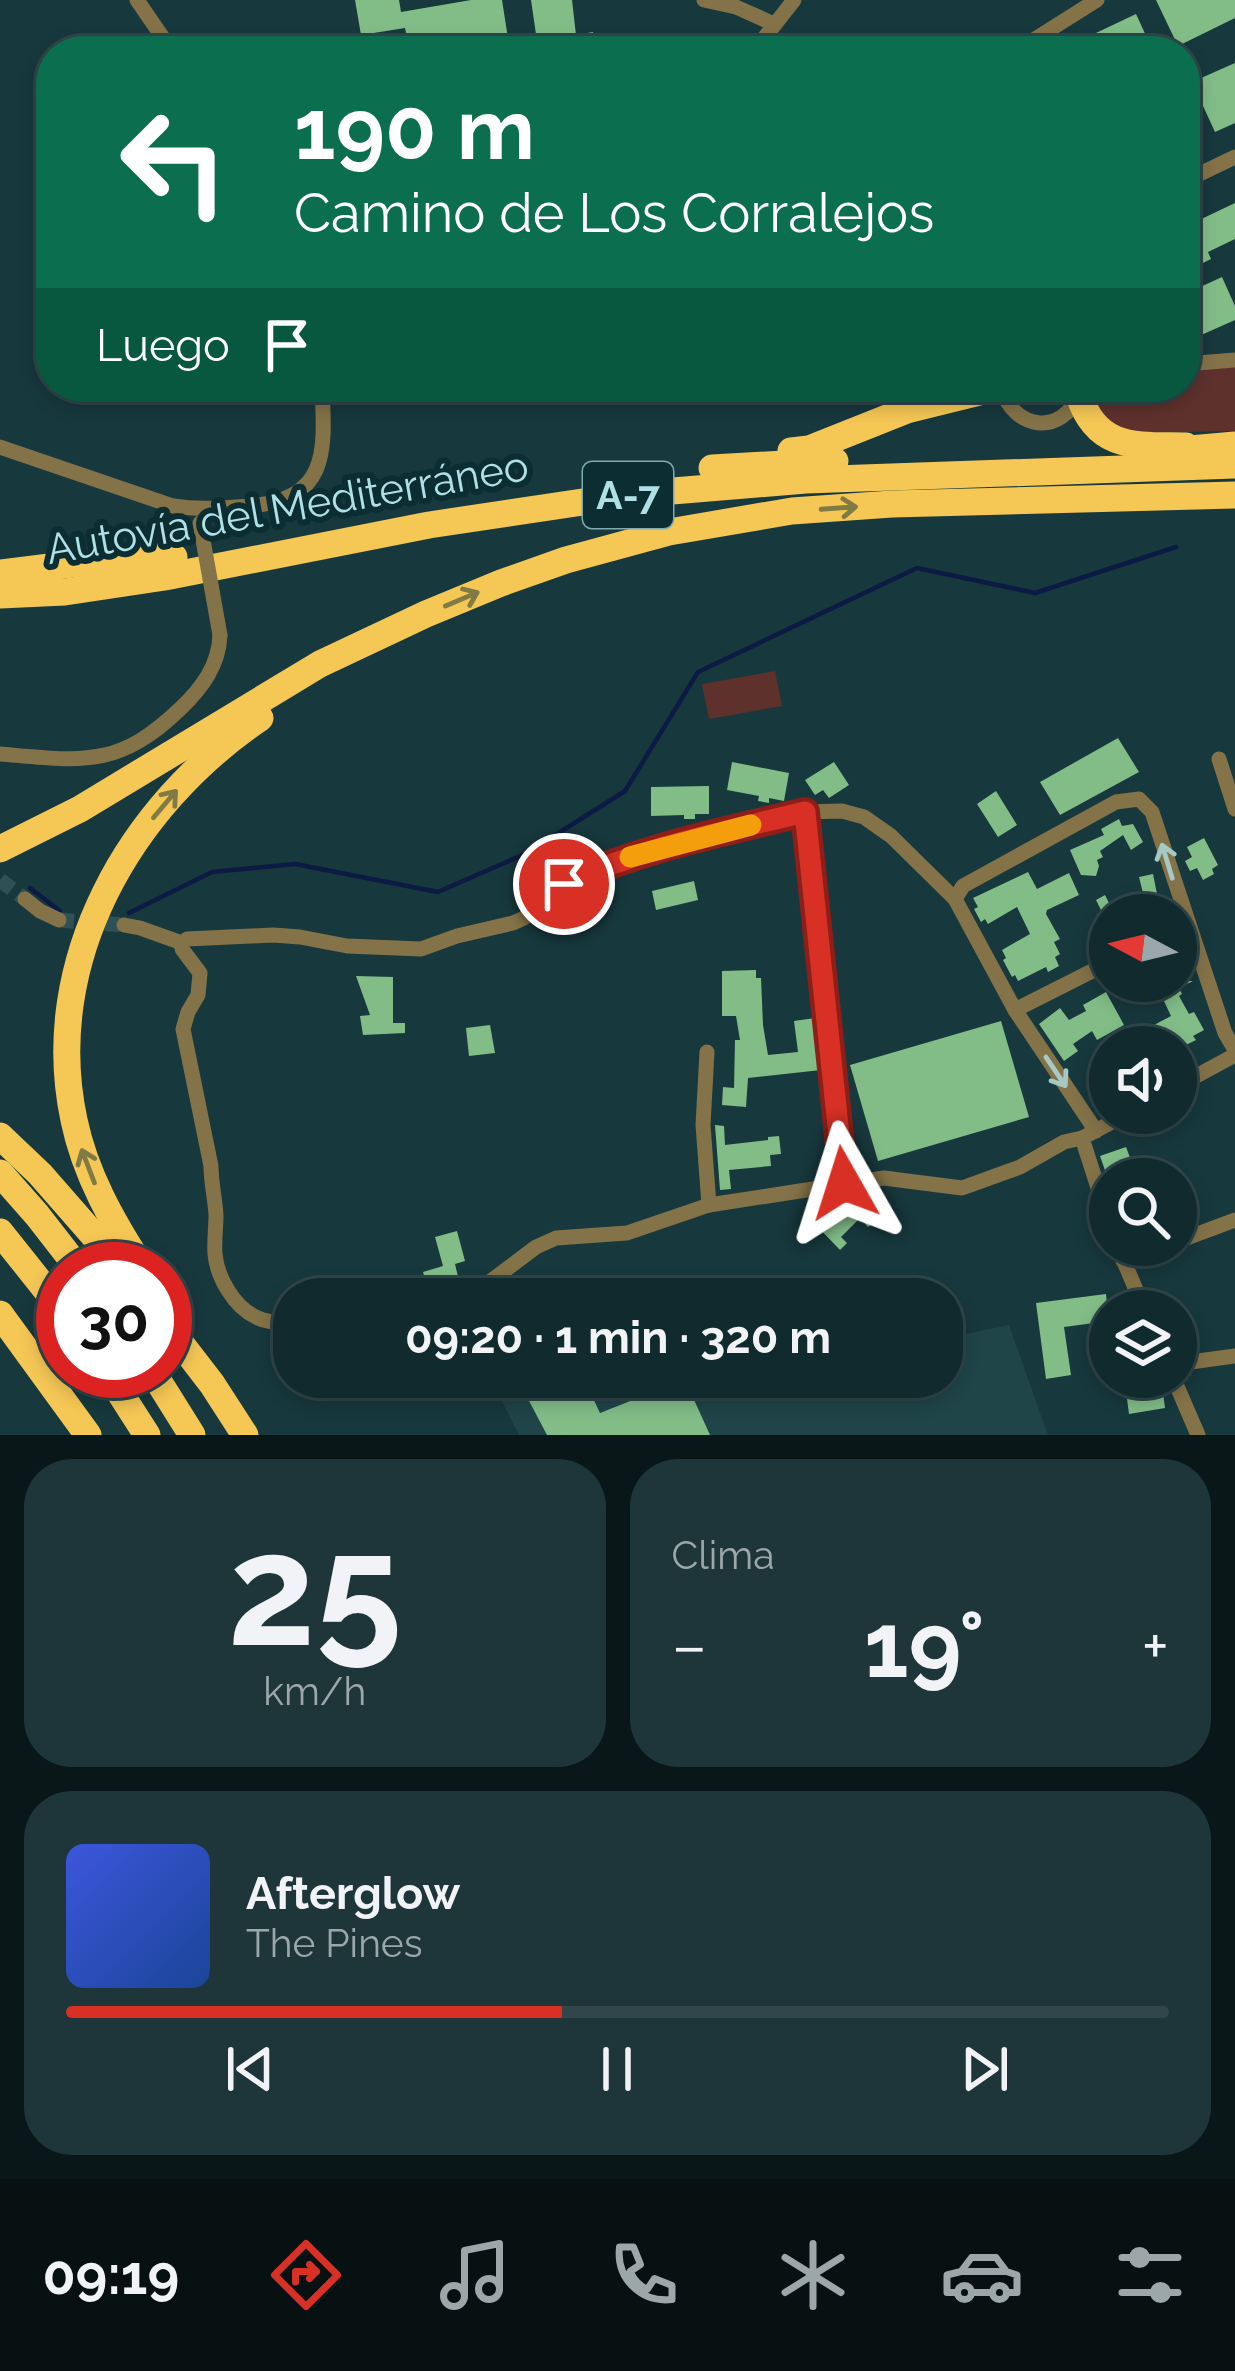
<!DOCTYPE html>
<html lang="es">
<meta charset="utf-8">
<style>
body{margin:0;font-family:Raleway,sans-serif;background:#1e363a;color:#f1f3f6;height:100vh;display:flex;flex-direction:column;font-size:45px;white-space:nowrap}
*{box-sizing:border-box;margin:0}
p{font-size:39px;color:#9ca7aa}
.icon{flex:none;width:66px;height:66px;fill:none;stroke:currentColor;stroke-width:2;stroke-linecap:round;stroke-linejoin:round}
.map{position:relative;height:1435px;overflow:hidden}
.details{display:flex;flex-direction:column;gap:24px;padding:24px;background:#091719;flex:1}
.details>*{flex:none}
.banner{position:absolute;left:36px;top:36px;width:1164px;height:366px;border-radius:48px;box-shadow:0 6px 18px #0003,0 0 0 3px #30464a;background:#0b6e4f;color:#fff;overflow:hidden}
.needle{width:78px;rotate:277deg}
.controls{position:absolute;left:1089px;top:894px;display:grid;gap:24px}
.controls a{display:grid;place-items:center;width:108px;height:108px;border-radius:50%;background:#112a2e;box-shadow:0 6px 18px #0003,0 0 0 3px #30464a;font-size:60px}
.speed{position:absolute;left:36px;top:1242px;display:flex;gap:24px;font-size:60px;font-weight:700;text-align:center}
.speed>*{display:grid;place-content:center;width:156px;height:156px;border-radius:50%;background:#112a2e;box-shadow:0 6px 18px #0003,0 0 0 3px #30464a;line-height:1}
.speed .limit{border:18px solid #d22;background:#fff;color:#111}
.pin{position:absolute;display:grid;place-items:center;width:102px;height:102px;color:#fff;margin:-51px;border:6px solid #fff;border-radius:50%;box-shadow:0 3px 12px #0007}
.me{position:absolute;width:132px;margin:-66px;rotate:354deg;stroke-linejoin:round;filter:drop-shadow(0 0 9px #0008)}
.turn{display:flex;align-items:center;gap:42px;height:252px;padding:0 60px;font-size:54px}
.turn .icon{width:156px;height:156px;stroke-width:2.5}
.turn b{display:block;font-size:84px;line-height:102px}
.then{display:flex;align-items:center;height:114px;padding:0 60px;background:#0003;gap:24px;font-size:45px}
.big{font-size:90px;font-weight:700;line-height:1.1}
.details .card{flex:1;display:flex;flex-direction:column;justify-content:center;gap:18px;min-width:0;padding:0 42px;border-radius:48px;background:#1e363a}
.details .dial{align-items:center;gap:0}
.dial b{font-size:156px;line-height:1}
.song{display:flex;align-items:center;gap:36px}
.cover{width:144px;height:144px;border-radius:18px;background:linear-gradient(135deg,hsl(230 70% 55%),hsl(220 70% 35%))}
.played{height:12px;border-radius:6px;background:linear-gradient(90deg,#d93025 45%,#30464a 45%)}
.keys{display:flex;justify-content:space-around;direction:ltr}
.heat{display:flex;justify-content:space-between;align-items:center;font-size:66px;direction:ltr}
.details .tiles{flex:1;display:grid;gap:24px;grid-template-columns:1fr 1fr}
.card:last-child{grid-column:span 2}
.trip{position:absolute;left:273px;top:1278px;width:690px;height:120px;border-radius:48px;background:#112a2e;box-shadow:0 6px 18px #0003,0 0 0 3px #30464a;font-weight:700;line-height:120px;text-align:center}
.menu{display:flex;height:192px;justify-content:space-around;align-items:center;background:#071112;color:#9ca7aa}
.menu .icon{width:84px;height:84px}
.menu .active{color:#d93025}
.menu b{font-size:54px;color:#f1f3f6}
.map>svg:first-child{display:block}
</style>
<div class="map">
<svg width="1235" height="1435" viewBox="0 0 1235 1435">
<rect width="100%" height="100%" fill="#17383d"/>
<polygon fill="#1f4549" points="1009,1325 1048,1435 519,1435 490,1377 692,1377 706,1400 772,1377 942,1377 942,1339"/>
<g fill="#5e312d">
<polygon points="1235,366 1235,431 1136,433 1107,425 1091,396 1095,387 1185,387 1185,371"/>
<polygon points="775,671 782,706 709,719 702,684"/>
</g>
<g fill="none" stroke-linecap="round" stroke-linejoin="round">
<g stroke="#0d1a43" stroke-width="4.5">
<polyline points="30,888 60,911"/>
<polyline points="129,913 212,872 295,864 438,892 527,853 625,791 698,672 917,568 1035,593 1176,547"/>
</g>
</g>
<g fill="#82bd88">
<polygon points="355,0 399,0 401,12 471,0 502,0 510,51 437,51 436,38 408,43 405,28 361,35"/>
<polygon points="531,0 572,0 576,35 593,32 596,51 514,51 513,45 537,41"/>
<polygon points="1156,0 1235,0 1235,18 1178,46"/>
<polygon points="1136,14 1153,51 1058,51"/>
<polygon points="1235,63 1235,123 1215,132 1192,82"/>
<polygon points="1235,203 1235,239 1208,252 1211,259 1185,272 1185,207 1193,223"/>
<polygon points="1222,277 1235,306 1235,320 1199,336 1185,305 1185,294"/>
<polygon points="1118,738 1139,772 1060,815 1040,782"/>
<polygon points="732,762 789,773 784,801 769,798 769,803 758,801 759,796 727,790"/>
<polygon points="834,762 849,785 829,798 823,790 815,795 805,780"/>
<polygon points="709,786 709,814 695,814 695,819 684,819 684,815 651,816 651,787"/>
<polygon points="996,791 1017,825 998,837 977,804"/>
<polygon points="1119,819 1122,826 1133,824 1143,842 1131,850 1123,835 1100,851 1103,857 1097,860 1099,866 1096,876 1081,875 1070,850 1104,835 1101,829"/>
<polygon points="1204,838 1218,865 1212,869 1214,874 1203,880 1197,868 1190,871 1185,861 1192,857 1187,847"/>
<polygon points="1028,872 1037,889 1069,873 1079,895 1047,910 1046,914 1060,939 1054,942 1060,954 1055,957 1059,966 1048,972 1046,967 1018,981 1015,975 1012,977 1003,960 1006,958 1002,950 1030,934 1017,907 988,924 985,919 981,922 974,909 978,907 973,898"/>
<polygon points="1153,874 1160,909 1157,915 1096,915 1102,912 1096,900 1105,895 1111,907 1124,901 1130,914 1144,897 1139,877"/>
<polygon points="694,881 698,900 656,910 652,891"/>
<polygon points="756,970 756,978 761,978 763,1025 768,1055 798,1052 794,1021 815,1018 821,1070 748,1078 746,1107 722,1105 723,1087 734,1088 735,1040 740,1040 736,1016 722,1016 722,971"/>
<polygon points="356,976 393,977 393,1023 405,1023 405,1033 363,1035 360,1016 370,1015"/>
<polygon points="1162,981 1193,981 1179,988 1182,994 1179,996 1189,1014 1194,1012 1204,1030 1193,1036 1196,1040 1182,1047 1144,1047 1137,1034 1171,1016 1156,984"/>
<polygon points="1106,992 1124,1025 1097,1040 1092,1031 1073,1044 1078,1051 1064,1061 1039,1024 1060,1008 1069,1020 1086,1011 1083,1005"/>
<polygon points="1001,1021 1029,1117 878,1161 850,1065"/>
<polygon points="490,1025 495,1053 469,1056 466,1028"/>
<polygon points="715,1125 724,1126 725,1145 768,1140 768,1137 779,1136 781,1154 770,1155 771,1166 729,1170 731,1189 720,1190"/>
<polygon points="1126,1147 1138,1179 1108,1179 1100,1156"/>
<polygon points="861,1195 866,1203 871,1200 882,1215 868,1227 860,1218 841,1237 847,1243 840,1250 815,1224 822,1218 830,1225"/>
<polygon points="457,1231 465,1261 455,1264 461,1289 456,1295 450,1299 363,1299 363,1295 425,1279 423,1272 443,1266 435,1237"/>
<polygon points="1106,1294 1109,1321 1064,1327 1071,1375 1046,1379 1036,1303"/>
<polygon points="512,1377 583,1377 600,1413 658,1390 652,1377 675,1377 677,1383 685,1380 710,1435 547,1435 527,1397 515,1398"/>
<polygon points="1162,1385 1165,1408 1129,1414 1126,1391"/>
</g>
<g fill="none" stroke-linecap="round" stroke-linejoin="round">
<g stroke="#2e5156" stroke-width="15" stroke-dasharray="15 8" stroke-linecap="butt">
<polyline points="0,880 25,899"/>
<polyline points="59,920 124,925"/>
</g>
<g stroke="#847248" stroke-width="15">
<polyline points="137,0 172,51"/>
<polyline points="704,0 736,7 774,24"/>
<polyline points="754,51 794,0"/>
<polyline points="1016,51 1097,0"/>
<polyline points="1185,181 1235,157"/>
<polyline points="1185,364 1235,360"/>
<path d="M1001 387C1013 430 1062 437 1079 394"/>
<path d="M0 447 173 506C199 510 223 508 250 506 329 499 325 452 322 387"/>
<path d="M0 754C82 761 118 769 181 708 202 688 219 665 220 635"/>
<polyline points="1219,759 1235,809"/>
<polyline points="805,812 845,1183"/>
<polyline points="25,899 40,911 59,920"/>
<polyline points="955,899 963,886 1116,802 1139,799 1152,812 1225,1033 1235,1050"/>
<polyline points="124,925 140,928 182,943"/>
<polyline points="1015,1010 1110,962"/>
<polyline points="707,1052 703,1125 709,1205"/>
<polyline points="1176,1087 1235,1055"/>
<polyline points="1082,1138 1110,1225"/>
<polyline points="1176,1242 1235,1220"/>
<polyline points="1117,1245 1145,1311"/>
<polyline points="1123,1261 1167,1245"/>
<polyline points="467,1299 536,1247 556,1238 627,1233 709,1205 884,1178 962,1188 1020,1167 1064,1142 1082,1138 1129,1113"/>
<path d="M294 1324C281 1323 267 1323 256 1317 234 1307 217 1277 215 1254 214 1241 216 1228 216 1215 215 1198 211 1183 211 1166L183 1029 188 1012 198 995 200 973 182 949V943L187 939 273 935 300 937 347 946 421 949 457 936 513 923 524 918 564 884 602 866 661 847 805 812 842 811 864 817 891 836 955 899 1015 1010 1096 1131"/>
<polyline points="1176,1364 1235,1356"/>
<polyline points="1173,1377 1198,1435"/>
</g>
<g stroke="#f5c755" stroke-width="27">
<path d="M1079 395C1097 451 1137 445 1186 446"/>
<polyline points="791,451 809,449 907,410 988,390 991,387"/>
<polyline points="1167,451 1235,445"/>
<polyline points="712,468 835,461"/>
<polyline points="0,573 137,556 174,557"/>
<polyline points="0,595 65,592 165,577 429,525 636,494 806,480 1235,465"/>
<polyline points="0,849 80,809 320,664 426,614 501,583 566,560 669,532 792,511 892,504 1235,495"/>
<polyline points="0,1136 40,1174 123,1269"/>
<polyline points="0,1173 37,1215 79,1269"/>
<polyline points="0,1232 63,1311"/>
<path d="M143 1269C113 1223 85 1174 74 1120 40 961 130 806 260 718"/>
<polyline points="0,1314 88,1435"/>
<polyline points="165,1323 212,1384 245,1435"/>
<polyline points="106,1371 147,1435"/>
<polyline points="152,1371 192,1435"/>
</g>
<polyline stroke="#847248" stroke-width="15" points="200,523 220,635"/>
</g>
<defs><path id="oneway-shaft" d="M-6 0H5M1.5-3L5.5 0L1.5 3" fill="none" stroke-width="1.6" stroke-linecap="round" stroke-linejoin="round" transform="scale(3)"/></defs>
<g stroke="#807a44">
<use href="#oneway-shaft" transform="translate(839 508) rotate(-4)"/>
<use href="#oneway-shaft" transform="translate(462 599) rotate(-23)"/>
<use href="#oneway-shaft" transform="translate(165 804) rotate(-50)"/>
<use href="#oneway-shaft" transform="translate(88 1166) rotate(-111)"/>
</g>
<g stroke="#a7c9c6">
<use href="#oneway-shaft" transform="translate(1167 861) rotate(-107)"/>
<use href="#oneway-shaft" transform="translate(1056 1072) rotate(56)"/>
</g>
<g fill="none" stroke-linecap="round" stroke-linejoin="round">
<defs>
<path id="route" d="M564 884C640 848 723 832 805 812L844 1183"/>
</defs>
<use href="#route" stroke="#8d1f18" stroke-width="30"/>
<use href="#route" stroke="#d93025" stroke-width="21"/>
<polyline stroke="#f59e0b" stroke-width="21" points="630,857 751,825"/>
</g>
<g text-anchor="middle" stroke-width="12" stroke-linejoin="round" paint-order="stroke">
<rect fill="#0c2e32" stroke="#7faaaf" stroke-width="3" x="583" y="462" width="90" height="66" rx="9"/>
<g font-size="39" font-weight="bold" fill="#b0dfe5">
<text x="628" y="509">A-7</text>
</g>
<g font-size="42" fill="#b0dfe5" stroke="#0c2e32">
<text transform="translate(287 507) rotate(-10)" y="15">Autovía del Mediterráneo</text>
</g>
</g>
</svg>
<div class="controls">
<a><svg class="needle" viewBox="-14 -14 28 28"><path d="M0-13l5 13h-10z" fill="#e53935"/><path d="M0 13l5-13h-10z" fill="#9ca7aa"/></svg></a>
<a><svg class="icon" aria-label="sound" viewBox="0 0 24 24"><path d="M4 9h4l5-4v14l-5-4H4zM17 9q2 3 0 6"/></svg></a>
<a><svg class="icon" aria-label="search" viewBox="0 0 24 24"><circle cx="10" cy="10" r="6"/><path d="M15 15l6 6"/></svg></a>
<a><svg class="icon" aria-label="layers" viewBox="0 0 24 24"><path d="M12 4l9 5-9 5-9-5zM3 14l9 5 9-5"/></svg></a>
</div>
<div class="speed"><div class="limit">30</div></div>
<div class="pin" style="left:564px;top:884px;background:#d93025"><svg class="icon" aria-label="arrive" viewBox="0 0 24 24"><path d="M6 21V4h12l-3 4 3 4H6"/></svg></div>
<svg class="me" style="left:844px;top:1183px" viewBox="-20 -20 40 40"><path d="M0-17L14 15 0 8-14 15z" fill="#d93025" stroke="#fff" stroke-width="4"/></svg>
<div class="trip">09:20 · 1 min · 320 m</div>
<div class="banner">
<div class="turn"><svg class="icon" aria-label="left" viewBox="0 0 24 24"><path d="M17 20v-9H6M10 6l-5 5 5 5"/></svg><div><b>190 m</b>Camino de Los Corralejos</div></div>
<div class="then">Luego<svg class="icon" aria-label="arrive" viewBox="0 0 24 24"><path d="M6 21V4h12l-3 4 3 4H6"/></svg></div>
</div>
</div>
<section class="details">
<div class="tiles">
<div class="card dial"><b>25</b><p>km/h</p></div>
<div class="card"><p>Clima</p>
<div class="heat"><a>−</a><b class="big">19°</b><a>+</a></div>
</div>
<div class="card">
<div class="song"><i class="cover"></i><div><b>Afterglow</b><p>The Pines</p></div></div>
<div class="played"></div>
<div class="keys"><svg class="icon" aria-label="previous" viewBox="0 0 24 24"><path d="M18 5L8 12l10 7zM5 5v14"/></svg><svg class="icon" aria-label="pause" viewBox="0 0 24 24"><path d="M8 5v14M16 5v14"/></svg><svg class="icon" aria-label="next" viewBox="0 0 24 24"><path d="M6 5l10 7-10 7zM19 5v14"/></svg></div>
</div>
</div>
</section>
<nav class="menu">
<b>09:19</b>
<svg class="icon active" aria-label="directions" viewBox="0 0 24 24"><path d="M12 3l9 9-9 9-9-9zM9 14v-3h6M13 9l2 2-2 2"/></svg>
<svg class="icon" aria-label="music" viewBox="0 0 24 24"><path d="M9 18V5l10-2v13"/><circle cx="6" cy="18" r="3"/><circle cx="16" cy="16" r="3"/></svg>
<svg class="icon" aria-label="phone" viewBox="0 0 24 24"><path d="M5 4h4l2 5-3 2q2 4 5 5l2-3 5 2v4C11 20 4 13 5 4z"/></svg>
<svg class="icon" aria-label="climate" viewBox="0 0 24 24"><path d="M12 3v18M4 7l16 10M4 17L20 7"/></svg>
<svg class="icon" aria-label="car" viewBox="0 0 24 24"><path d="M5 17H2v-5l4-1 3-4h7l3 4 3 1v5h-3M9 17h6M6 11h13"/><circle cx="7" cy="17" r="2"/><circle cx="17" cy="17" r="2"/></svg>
<svg class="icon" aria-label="filters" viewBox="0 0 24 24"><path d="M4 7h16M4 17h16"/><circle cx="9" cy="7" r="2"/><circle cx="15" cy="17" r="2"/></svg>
</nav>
